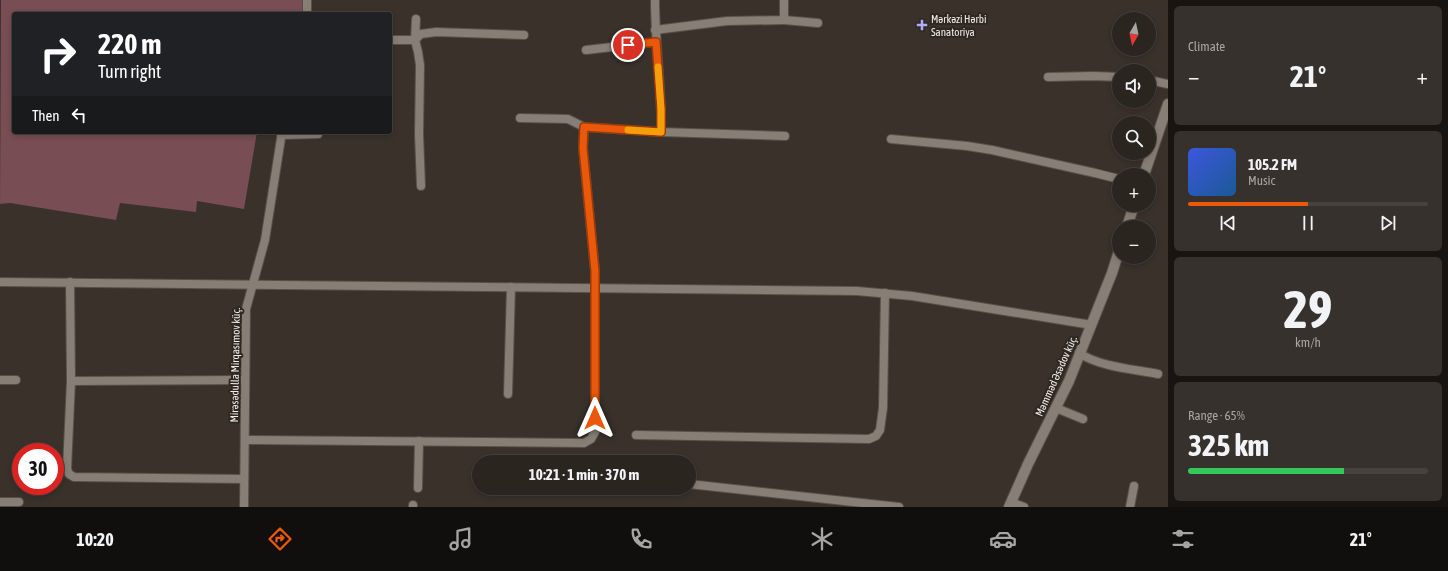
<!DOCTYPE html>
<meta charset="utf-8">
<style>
body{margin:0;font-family:"Asap Condensed",sans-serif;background:#37312d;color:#f1f3f6;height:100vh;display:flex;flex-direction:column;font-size:15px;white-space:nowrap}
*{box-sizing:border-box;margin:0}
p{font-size:13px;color:#a6a5a5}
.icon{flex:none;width:22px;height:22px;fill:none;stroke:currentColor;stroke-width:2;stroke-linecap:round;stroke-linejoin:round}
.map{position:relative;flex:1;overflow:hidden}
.sheet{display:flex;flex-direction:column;gap:6px;padding:6px;background:#181412;width:280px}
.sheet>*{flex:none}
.hud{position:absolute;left:12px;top:12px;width:380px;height:122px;border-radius:4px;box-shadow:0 2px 6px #0003,0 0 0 1px #47423e;background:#202124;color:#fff;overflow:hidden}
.needle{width:26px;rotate:189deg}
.fabs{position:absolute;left:1112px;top:12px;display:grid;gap:8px}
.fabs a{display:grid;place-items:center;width:44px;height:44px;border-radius:50%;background:#2b2520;box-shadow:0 2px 6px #0003,0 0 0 1px #47423e;font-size:20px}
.speed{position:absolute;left:12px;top:443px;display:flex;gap:8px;font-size:20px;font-weight:700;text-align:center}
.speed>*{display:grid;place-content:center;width:52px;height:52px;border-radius:50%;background:#2b2520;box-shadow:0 2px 6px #0003,0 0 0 1px #47423e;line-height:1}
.speed .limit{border:6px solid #d22;background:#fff;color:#111}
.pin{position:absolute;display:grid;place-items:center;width:34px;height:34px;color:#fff;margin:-17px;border:2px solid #fff;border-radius:50%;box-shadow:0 1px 4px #0007}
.me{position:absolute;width:44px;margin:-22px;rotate:0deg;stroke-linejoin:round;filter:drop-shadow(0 0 3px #0008)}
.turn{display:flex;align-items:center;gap:14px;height:84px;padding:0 20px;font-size:18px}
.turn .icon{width:52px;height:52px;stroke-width:2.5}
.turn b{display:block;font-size:28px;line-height:34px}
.then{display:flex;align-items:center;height:38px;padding:0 20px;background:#0003;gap:8px;font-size:15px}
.big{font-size:30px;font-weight:700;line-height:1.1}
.sheet .widget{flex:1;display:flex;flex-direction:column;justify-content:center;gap:6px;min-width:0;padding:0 14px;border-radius:6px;background:#37312d}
.sheet .dial{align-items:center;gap:0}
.dial b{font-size:52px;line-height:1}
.song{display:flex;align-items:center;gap:12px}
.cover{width:48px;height:48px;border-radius:6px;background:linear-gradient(135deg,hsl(230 70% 55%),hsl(210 70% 35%))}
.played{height:4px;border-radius:2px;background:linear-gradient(90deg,#ea580c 50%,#47423e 50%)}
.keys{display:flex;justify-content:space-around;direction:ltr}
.heat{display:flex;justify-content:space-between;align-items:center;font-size:22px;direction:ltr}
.charge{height:6px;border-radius:3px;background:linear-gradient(90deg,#34c759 65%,#47423e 0)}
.trip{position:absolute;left:472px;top:455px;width:224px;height:40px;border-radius:20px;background:#2b2520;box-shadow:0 2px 6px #0003,0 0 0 1px #47423e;font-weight:700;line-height:40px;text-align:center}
.tabs{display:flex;height:64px;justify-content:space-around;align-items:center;background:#110f0d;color:#a6a5a5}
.tabs .icon{width:28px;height:28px}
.tabs .on{color:#ea580c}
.tabs b{font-size:18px;color:#f1f3f6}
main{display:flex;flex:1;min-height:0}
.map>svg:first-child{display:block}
</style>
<main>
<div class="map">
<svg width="1168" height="507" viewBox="0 0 1168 507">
<rect width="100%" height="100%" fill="#39312a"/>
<polygon fill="#784d53" points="1,0 303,0 303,14 14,14 14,132 257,132 244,209 197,201 196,212 120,203 116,220 10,203 0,204"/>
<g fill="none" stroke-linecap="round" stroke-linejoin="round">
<defs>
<g id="street">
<path d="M655 0C655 44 662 88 661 132"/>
<polyline points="307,14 307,0"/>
<polyline points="416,19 415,40 418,52 420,65 419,134 421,186"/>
<polyline points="784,20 818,23"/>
<polyline points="655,30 727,21 784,20 784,0"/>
<polyline points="390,40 415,40 421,34 436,32 524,35"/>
<polyline points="586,50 656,42"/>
<polyline points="1048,77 1094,76 1119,77"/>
<polyline points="1149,80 1168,84"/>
<polyline points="520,118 568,119 584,127 661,132 785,136"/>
<polyline points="281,135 318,134"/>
<polyline points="891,139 967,146 992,150 1095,173 1119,179"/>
<polyline points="0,282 857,291 912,296 1092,325"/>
<polyline points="70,282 71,381 67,469 69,474 74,477 244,479"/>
<path d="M1079 353C1100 367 1133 369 1158 374"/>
<polyline points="0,380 16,380"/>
<polyline points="71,381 245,380"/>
<polyline points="508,394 511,287"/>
<polyline points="1056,408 1083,419"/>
<polyline points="636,435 869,439 876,436 880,430 883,408 885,293"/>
<polyline points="245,440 584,443 591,439 595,432 595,271 583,148 584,127"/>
<polyline points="689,484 899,507"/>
<polyline points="418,488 419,441"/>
<polyline points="0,502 19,502"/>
<polyline points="1011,502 1024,507"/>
<polyline points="413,505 413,507"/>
<polyline points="244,507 246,309 265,240 282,132"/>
<polyline points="1130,507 1134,486"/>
</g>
<g id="secondary">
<polyline points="1144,175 1168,104"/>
<polyline points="1127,227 1134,205"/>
<polyline points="1009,507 1028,464 1069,381 1112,273 1119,251"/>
</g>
</defs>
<use href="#street" stroke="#575049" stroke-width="10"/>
<use href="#secondary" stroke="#575049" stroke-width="12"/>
<use href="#street" stroke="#877e75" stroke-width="8"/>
<use href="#secondary" stroke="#877e75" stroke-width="10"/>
</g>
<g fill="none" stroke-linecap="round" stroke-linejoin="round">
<defs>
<polyline id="route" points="595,418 595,271 583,148 584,127 661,132 661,109 656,42 628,45"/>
</defs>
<use href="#route" stroke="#983908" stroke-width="10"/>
<use href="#route" stroke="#ea580c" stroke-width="7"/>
<polyline stroke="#f59e0b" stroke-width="7" points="628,130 661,132 661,109 658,67"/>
</g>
<path fill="#b1adfa" stroke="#2f2720" stroke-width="1.5" d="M920 19h4v4h4v4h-4v4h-4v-4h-4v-4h4z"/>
<g text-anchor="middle" stroke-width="4" stroke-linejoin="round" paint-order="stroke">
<g font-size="11" fill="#f2ece7" stroke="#2f2720" text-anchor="start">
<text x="931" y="23">Mərkəzi Hərbi<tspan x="931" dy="13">Sanatoriya</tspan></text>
</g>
<g font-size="11" fill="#f2ece7" stroke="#2f2720">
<text transform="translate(235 365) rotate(-89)" y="4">Mirəsədulla Mirqasımov küç.</text>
<text transform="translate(1056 376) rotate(-66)" y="4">Məmməd Əsədov küç.</text>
</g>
</g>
</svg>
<div class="fabs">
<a><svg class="needle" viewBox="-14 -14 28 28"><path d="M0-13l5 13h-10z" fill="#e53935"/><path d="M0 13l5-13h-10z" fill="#a6a5a5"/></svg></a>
<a><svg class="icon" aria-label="sound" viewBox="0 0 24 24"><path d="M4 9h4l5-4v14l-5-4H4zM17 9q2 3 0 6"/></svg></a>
<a><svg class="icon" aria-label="search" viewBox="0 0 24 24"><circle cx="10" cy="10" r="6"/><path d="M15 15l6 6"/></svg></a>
<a>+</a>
<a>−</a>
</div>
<div class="speed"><div class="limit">30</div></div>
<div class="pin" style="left:628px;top:45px;background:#d93025"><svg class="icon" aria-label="arrive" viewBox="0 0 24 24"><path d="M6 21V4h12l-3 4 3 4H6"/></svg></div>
<svg class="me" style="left:595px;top:418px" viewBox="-20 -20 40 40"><path d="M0-17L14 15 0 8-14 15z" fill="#ea580c" stroke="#fff" stroke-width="4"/></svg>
<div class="trip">10:21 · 1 min · 370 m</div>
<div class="hud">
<div class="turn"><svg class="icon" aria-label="right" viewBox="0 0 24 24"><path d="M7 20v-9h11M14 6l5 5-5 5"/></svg><div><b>220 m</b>Turn right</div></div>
<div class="then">Then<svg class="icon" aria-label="left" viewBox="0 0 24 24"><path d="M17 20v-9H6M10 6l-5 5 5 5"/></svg></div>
</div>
</div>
<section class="sheet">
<div class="widget"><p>Climate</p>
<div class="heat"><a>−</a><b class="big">21°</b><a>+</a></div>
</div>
<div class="widget">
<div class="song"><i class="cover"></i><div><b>105.2 FM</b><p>Music</p></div></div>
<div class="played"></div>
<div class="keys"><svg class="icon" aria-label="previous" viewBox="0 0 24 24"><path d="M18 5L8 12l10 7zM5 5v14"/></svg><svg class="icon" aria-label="pause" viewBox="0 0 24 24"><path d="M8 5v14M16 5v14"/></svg><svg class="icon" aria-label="next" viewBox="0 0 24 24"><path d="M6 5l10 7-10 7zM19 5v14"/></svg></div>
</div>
<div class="widget dial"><b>29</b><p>km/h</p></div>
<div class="widget"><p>Range · 65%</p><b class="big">325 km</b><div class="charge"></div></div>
</section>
</main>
<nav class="tabs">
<b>10:20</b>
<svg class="icon on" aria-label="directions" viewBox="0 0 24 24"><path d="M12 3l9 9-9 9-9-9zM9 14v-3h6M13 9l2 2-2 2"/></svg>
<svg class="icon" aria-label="music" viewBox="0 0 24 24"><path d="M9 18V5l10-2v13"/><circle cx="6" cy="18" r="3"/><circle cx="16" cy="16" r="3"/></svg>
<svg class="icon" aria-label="phone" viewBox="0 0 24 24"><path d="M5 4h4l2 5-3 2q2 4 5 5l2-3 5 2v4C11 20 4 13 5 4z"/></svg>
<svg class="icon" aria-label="climate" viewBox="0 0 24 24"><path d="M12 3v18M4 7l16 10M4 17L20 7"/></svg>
<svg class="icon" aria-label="car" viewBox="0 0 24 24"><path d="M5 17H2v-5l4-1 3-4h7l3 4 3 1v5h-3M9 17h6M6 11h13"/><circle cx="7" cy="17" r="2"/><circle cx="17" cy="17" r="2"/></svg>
<svg class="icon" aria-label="filters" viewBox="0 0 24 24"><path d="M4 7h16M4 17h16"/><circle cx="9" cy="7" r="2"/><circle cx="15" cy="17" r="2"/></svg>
<b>21°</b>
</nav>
